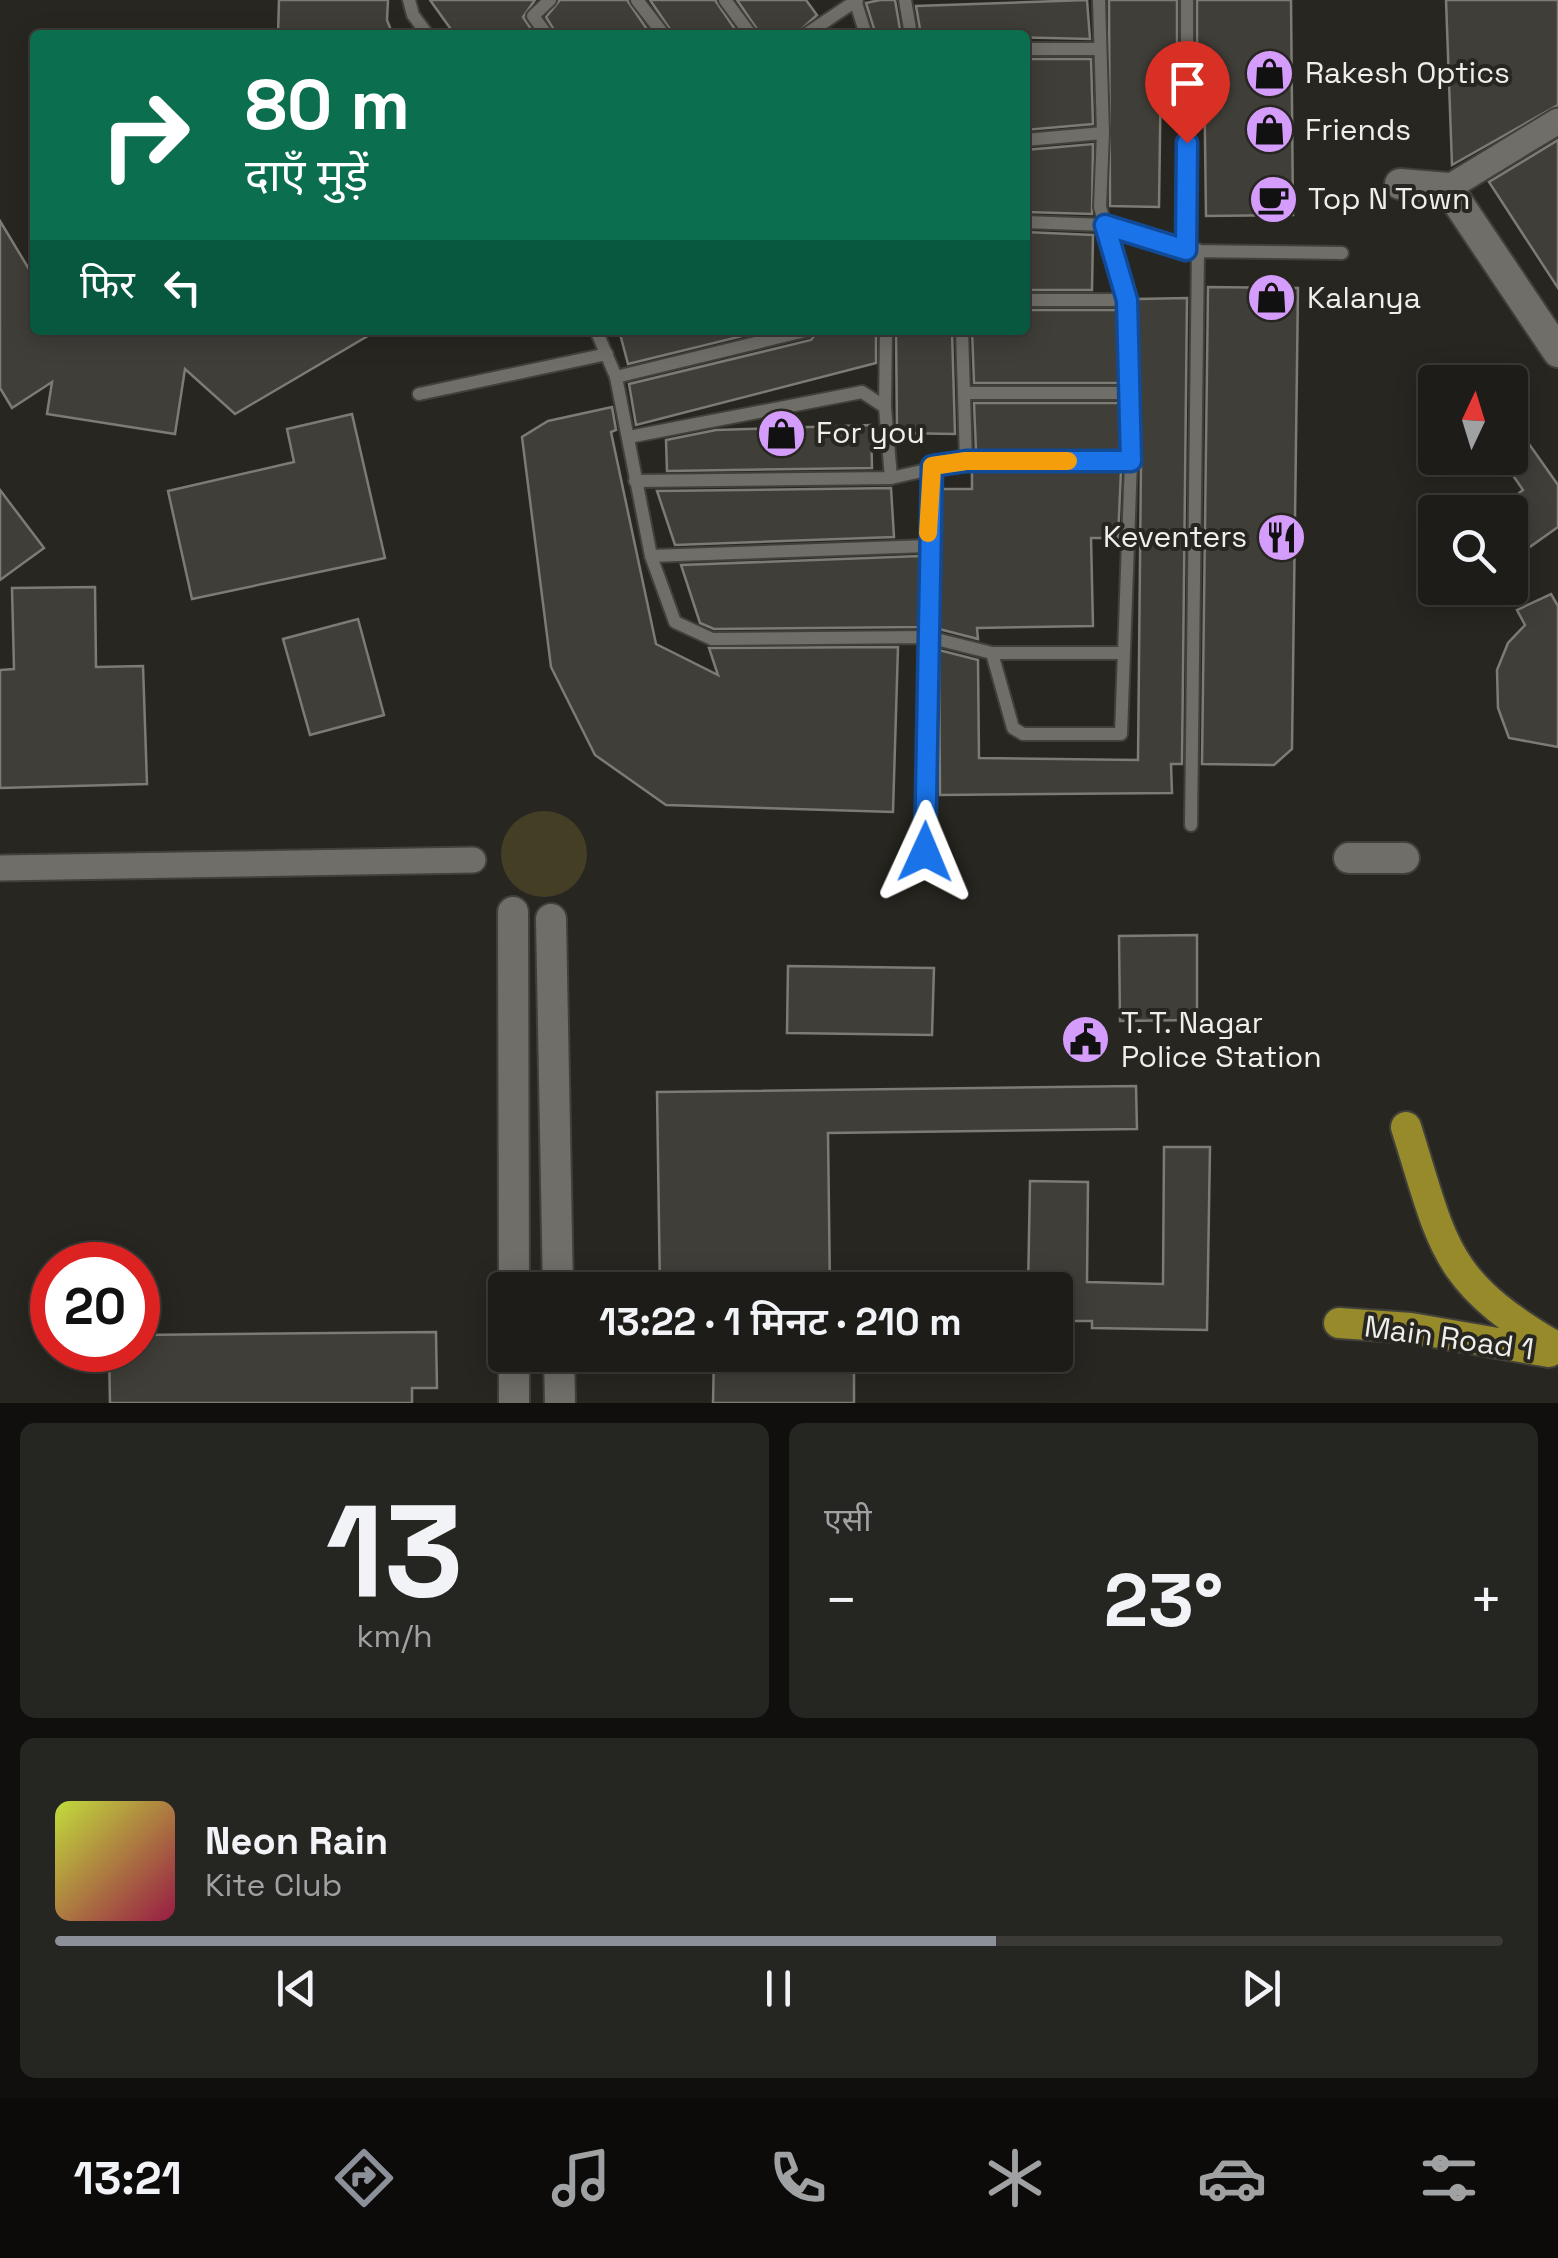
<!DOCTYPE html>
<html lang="hi">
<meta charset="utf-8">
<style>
body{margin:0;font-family:"Space Grotesk","Noto Sans Devanagari",sans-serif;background:#252521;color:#f1f3f6;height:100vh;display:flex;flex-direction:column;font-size:38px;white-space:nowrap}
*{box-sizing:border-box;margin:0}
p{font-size:32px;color:#a0a1a2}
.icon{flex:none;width:55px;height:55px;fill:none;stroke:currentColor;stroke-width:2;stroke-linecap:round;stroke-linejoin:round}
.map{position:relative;height:1403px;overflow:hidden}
.panel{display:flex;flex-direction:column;gap:20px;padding:20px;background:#100f0d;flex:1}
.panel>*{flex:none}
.banner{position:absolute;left:30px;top:30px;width:1000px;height:305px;border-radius:10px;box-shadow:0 5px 25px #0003,0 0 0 2px #3b3a37;background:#0b6e4f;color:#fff;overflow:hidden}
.needle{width:65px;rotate:4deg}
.controls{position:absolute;left:1418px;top:365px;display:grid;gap:20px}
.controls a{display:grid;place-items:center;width:110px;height:110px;border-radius:10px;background:#1d1c18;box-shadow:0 5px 25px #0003,0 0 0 2px #3b3a37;font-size:50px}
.speed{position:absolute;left:30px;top:1242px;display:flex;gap:20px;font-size:50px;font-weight:700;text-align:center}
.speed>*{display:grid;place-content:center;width:130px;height:130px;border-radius:50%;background:#1d1c18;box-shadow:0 5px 25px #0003,0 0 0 2px #3b3a37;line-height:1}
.speed .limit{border:15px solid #d22;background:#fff;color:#111}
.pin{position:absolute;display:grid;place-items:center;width:85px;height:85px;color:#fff;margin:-102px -42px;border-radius:50% 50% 50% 0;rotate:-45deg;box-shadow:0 0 10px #0007}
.pin .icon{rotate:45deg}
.me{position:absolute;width:110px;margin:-55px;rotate:1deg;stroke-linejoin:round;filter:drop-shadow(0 0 8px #0008)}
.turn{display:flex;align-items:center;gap:35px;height:210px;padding:0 50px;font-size:45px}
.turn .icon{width:130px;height:130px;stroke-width:2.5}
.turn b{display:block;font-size:70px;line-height:85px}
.then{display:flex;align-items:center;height:95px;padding:0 50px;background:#0003;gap:20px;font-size:38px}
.big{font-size:75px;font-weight:600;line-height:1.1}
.panel .tile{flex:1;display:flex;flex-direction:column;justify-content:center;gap:15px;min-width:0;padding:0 35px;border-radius:15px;background:#252521}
.panel .dial{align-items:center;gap:0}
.dial b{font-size:130px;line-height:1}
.song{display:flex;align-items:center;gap:30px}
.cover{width:120px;height:120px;border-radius:15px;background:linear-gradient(135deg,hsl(70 70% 55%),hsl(340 70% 35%))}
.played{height:10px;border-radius:5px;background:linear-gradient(90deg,#8c9099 65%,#3b3a37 65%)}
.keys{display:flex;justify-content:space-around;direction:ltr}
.heat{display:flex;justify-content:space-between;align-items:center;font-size:55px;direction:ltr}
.panel .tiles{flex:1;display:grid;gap:20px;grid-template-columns:1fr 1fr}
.tile:last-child{grid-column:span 2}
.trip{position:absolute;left:488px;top:1272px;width:585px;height:100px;border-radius:10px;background:#1d1c18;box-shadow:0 5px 25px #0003,0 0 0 2px #3b3a37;font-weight:600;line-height:100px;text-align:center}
.tabs{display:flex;height:160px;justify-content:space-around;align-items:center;background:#0c0b0a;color:#a0a1a2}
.tabs .icon{width:70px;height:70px}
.tabs .selected{color:#8c9099}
.tabs b{font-size:45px;color:#f1f3f6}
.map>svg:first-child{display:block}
</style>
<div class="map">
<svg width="1558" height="1403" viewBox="0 0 1558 1403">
<rect width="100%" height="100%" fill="#272620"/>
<circle fill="#443f24" cx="544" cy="854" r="43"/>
<g fill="#3f3e38" stroke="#7c7b74" stroke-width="2.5">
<polygon points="279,0 388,0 387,20 393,35 278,35"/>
<polygon points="430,0 535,0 523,17 535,35 455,35"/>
<polygon points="560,0 627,0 651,35 557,35 546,17"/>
<polygon points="650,0 715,0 739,35 674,35"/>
<polygon points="737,0 806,0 817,15 795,35 761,35"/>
<polygon points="880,0 895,0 901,35 876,35 866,3"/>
<polygon points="1087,0 1090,39 921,35 916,6"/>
<polygon points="1109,0 1177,0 1177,65 1161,65 1159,207 1110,206"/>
<polygon points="1197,0 1291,0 1293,215 1206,216 1204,64 1197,64"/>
<polygon points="1446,0 1558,0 1558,105 1452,165"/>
<polygon points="1025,59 1091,59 1093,124 1025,130"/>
<polygon points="1558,140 1558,288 1489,182"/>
<polygon points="1093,144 1092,214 1025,212 1025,150"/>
<polygon points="0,221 35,279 35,330 378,330 235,414 185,369 175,434 47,414 52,382 12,408 0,388"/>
<polygon points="1025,232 1093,235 1092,290 1025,290"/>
<polygon points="1208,287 1298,288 1292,749 1274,765 1202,764"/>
<polygon points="1187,298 1182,764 1171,764 1172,793 940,795 939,650 978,660 979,758 1138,760 1141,461 1137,299"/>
<polygon points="1025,310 1117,310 1119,383 974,383 972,330 1025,330"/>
<polygon points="619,330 767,330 628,364"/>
<polygon points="819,330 876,330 876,363 636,425 629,384 811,340"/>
<polygon points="896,330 952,330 955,434 897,433"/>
<polygon points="974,403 1120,403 1121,451 976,451"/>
<polygon points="612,407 616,430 611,432 656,644 718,675 709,648 898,647 893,812 666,805 595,755 551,667 522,437 548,421"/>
<polygon points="352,414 385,558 192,599 168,491 294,462 287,429"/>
<polygon points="1510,417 1558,485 1558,527 1520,554 1510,540 1510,500 1523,490 1510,471"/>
<polygon points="871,425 872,468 667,471 666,440 716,430"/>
<polygon points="972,471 1121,471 1118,538 1091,538 1093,626 977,628 978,639 939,629 942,489 972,489"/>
<polygon points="891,488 894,537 675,545 657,491"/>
<polygon points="0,490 44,548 0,580"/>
<polygon points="920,556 919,627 714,629 700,623 681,565"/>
<polygon points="95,587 96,667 143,666 147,784 0,788 0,670 14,669 12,588"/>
<polygon points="1551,594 1558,606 1558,747 1509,738 1498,708 1497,670 1508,643 1525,625 1517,610"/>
<polygon points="358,619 384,715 310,735 283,639"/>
<polygon points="1197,935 1197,1020 1120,1021 1119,936"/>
<polygon points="788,966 934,968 932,1035 787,1033"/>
<polygon points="1136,1086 1137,1129 828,1133 830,1290 660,1290 657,1092"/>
<polygon points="1164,1147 1210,1147 1207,1330 1092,1328 1092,1321 1055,1321 1055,1290 1028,1290 1030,1181 1088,1182 1087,1282 1163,1284"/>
<polygon points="436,1332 437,1388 412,1388 412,1403 110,1403 109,1350 138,1350 138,1335"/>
<polygon points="714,1355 854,1355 854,1403 713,1403"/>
</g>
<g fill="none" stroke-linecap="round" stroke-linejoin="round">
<defs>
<g id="service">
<polyline points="409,0 413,15 428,35"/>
<polyline points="637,0 664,35"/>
<polyline points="725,0 751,35"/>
<polyline points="855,0 866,35"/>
<polyline points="905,0 911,35"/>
<polyline points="547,35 533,16 550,0"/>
<polyline points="805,35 857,0"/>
<polyline points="1025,49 1099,49"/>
<polyline points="1025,140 1103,133"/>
<polyline points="1025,222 1105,225 1187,251 1342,253"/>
<polyline points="1187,251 1187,0"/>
<polyline points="1025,300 1127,300"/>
<polyline points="596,330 616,377 651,556 675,622 712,639 928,637 992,653 1123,653"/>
<polyline points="962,330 966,461"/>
<polyline points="616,377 809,330"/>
<polyline points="964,393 1129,393"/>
<polyline points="419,394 607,354"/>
<polyline points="885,407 886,330"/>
<polyline points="629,437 862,392 885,407 891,478"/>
<polyline points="635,481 891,478 966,461 1131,461"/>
<polyline points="651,556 927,546"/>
<polyline points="992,653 1013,728 1023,734 1121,734 1131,461 1127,300 1100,207 1103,133 1099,0"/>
<polyline points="1191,825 1198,250"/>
<polyline points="925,852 932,466"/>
</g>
<g id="minor">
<polyline points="1448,188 1558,121"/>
<polyline points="0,868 473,860"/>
</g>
<g id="tertiary">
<polyline points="1400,184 1448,188 1558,352"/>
<polyline points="1349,858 1404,858"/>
<polyline points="513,912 514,1290"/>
<polyline points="551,919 558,1290"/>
<polyline points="514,1355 514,1403"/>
<polyline points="559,1355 560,1403"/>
</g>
<g id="primary">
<path d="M1406 1127C1444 1247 1442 1281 1558 1348"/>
<polyline points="1339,1323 1411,1328 1549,1352"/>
</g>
</defs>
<use href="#service" stroke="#41403b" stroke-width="16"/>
<use href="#minor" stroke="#41403b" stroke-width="29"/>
<use href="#tertiary" stroke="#41403b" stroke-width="34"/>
<use href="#primary" stroke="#41403b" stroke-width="34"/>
<use href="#service" stroke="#6f6e68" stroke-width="12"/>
<use href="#minor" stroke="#6f6e68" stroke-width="25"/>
<use href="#tertiary" stroke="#6f6e68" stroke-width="30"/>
<use href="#primary" stroke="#968a2a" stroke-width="30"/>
</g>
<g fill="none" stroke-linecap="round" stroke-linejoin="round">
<defs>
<polyline id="route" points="925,852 932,466 966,461 1131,461 1127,300 1105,225 1186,250 1187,143"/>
</defs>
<use href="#route" stroke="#114b97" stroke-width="25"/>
<use href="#route" stroke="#1a73e8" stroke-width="18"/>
<polyline stroke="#f59e0b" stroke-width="18" points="928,533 932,466 966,461 1068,461"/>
</g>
<defs>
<symbol id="shop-disc" viewBox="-11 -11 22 22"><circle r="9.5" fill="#d49cfb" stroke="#272620"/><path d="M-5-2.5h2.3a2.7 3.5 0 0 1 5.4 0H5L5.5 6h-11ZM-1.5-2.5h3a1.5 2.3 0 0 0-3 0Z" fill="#111"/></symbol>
<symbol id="cafe-disc" viewBox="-11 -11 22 22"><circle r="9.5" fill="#d49cfb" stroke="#272620"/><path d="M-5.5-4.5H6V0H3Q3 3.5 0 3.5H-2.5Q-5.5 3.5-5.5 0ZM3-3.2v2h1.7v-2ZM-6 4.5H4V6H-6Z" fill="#111"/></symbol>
<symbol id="restaurant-disc" viewBox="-11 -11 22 22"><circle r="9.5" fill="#d49cfb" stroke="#272620"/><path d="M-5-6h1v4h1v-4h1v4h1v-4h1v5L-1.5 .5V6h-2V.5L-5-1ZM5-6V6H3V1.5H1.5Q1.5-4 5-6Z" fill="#111"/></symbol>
<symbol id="civic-disc" viewBox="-11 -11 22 22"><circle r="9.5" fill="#d49cfb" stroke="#272620"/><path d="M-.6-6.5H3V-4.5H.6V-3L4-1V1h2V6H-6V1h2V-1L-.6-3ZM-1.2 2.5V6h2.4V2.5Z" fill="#111"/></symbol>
</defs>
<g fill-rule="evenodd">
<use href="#shop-disc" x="1242" y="46" width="55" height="55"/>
<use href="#shop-disc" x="1242" y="102" width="55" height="55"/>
<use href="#cafe-disc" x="1246" y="172" width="55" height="55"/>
<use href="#shop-disc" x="1244" y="270" width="55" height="55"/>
<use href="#shop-disc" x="754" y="406" width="55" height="55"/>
<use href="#restaurant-disc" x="1254" y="510" width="55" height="55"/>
<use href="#civic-disc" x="1058" y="1012" width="55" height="55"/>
</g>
<g text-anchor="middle" stroke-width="8" stroke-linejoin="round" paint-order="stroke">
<g font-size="30" fill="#efeeea" stroke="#272620" text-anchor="start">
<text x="1305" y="83">Rakesh Optics</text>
<text x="1305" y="140">Friends</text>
<text x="1308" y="209">Top N Town</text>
<text x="1307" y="308">Kalanya</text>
<text x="816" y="443">For you</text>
<text x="1247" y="547" text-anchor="end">Keventers</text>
<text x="1121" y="1033">T. T. Nagar<tspan x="1121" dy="34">Police Station</tspan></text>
</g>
<g font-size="30" fill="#efeeea" stroke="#272620">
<text transform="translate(1449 1338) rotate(8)" y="10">Main Road 1</text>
</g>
</g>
</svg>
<div class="controls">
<a><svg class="needle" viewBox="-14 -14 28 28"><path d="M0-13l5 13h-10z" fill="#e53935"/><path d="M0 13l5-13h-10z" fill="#a0a1a2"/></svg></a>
<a><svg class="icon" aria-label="search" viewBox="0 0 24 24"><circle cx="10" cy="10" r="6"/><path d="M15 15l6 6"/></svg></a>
</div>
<div class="speed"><div class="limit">20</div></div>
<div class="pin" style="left:1187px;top:143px;background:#d93025"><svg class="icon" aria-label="arrive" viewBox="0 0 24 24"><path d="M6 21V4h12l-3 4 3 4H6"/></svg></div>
<svg class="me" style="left:925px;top:852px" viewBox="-20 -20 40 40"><path d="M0-17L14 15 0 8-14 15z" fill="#1a73e8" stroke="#fff" stroke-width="4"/></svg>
<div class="trip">13:22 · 1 मिनट · 210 m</div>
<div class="banner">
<div class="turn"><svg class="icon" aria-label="right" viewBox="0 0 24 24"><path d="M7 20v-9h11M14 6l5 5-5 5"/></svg><div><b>80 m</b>दाएँ मुड़ें</div></div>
<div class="then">फिर<svg class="icon" aria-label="left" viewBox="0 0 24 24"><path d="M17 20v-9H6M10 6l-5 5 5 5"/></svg></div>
</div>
</div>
<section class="panel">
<div class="tiles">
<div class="tile dial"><b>13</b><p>km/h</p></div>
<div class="tile"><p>एसी</p>
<div class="heat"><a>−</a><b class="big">23°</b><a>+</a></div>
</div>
<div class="tile">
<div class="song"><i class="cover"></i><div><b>Neon Rain</b><p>Kite Club</p></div></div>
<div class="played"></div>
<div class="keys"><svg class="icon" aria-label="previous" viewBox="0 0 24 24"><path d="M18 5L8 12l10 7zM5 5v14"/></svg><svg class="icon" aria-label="pause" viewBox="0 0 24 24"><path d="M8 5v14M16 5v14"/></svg><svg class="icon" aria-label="next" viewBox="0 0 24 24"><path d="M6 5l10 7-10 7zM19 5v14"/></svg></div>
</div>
</div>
</section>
<nav class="tabs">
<b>13:21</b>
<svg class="icon selected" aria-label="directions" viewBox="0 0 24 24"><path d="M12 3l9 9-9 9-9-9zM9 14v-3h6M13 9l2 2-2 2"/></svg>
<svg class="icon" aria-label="music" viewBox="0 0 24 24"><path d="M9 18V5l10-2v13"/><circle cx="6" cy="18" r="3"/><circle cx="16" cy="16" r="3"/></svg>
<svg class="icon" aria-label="phone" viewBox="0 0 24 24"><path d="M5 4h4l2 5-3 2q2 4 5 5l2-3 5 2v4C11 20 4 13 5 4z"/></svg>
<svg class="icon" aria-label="climate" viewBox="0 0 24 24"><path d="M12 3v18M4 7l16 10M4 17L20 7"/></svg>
<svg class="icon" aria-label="car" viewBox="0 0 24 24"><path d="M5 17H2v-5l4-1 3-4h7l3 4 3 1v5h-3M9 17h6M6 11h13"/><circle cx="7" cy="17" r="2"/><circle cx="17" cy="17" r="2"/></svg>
<svg class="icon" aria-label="filters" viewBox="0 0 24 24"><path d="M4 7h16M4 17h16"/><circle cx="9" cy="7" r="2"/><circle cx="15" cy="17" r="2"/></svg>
</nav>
